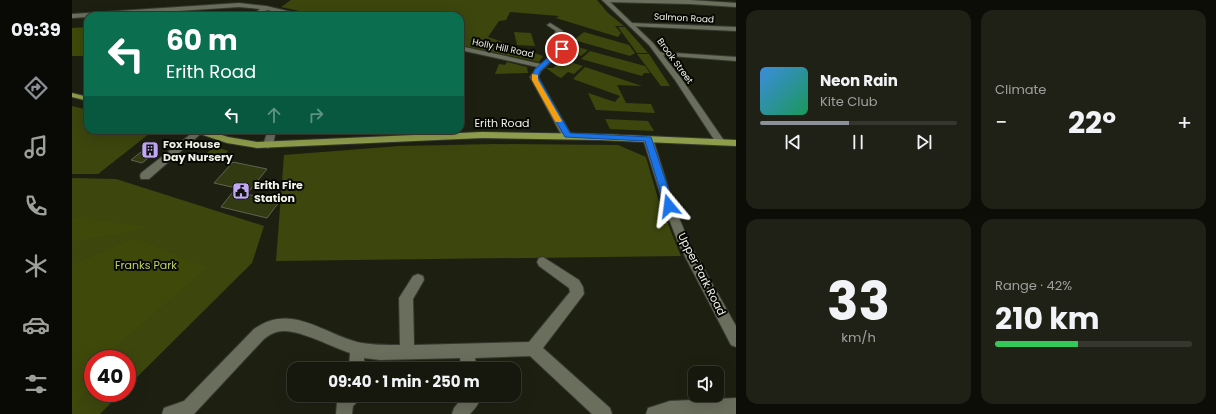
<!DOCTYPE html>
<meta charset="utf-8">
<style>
body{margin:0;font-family:Poppins,sans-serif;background:#1f2116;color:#f1f3f6;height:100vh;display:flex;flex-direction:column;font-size:15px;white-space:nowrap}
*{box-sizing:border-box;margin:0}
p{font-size:13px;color:#9ea09d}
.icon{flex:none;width:22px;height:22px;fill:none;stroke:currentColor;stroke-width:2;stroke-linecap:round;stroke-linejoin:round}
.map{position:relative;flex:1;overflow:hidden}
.sheet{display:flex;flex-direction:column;gap:10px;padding:10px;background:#0c0d07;width:480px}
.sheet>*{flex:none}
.guide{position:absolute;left:12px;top:12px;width:380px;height:122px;border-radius:12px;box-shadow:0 4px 16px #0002,0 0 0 1px #35372e;background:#0b6e4f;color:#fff;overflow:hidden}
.buttons{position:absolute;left:616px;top:366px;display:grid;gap:8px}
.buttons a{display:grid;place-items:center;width:36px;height:36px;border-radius:8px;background:#16180d;box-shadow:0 4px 16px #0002,0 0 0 1px #35372e;font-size:20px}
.speed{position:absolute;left:12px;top:350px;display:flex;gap:8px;font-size:20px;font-weight:700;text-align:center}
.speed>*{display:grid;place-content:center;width:52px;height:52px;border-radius:50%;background:#16180d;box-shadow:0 4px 16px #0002,0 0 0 1px #35372e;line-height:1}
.speed .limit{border:6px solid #d22;background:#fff;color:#111}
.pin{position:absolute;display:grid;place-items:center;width:34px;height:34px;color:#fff;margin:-17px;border:2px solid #fff;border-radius:50%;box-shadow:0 1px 4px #0007}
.me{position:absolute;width:44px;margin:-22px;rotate:344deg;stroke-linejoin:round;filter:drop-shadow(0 0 3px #0008)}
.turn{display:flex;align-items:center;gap:14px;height:84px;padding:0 16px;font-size:18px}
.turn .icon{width:52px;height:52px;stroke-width:2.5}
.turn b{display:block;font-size:28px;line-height:34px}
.lanes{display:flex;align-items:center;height:38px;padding:0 16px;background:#0003;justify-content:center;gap:20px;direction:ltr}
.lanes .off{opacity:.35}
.big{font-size:30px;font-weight:700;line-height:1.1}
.sheet .widget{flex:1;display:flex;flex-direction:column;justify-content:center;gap:6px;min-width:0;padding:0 14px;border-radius:12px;background:#1f2116}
.sheet .dial{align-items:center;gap:0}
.dial b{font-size:52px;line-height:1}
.song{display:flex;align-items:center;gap:12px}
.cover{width:48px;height:48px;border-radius:6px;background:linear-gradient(135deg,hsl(210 70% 55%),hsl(150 70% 35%))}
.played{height:4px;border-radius:2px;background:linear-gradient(90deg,#8c9099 45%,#35372e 45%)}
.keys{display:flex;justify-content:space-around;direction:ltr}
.heat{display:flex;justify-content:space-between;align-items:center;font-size:22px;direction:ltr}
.charge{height:6px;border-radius:3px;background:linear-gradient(90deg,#34c759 42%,#35372e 0)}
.sheet .tiles{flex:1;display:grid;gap:10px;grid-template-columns:repeat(2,1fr)}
.trip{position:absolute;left:215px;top:362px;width:234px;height:40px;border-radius:12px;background:#16180d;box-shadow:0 4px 16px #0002,0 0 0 1px #35372e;font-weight:700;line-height:40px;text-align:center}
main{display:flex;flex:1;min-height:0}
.dock{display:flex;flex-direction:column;width:72px;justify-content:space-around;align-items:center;background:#090a05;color:#9ea09d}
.dock .icon{width:28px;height:28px}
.dock .current{color:#8c9099}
.dock b{font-size:18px;color:#f1f3f6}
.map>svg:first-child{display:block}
</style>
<main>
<nav class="dock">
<b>09:39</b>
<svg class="icon current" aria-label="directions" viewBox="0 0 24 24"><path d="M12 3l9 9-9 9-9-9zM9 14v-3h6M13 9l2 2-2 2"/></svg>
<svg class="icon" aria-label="music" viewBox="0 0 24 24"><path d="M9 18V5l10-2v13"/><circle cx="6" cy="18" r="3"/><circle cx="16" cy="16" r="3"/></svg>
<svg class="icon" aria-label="phone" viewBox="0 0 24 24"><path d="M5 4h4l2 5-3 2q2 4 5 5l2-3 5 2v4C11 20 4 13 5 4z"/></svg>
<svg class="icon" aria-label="climate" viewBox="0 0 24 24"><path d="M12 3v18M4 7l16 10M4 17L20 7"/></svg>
<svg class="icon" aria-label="car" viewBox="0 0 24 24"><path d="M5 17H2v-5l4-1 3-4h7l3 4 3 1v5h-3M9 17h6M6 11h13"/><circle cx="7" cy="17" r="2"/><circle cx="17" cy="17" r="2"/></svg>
<svg class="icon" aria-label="filters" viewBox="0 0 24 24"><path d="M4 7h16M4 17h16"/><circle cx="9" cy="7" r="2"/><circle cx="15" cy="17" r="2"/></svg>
</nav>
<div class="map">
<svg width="664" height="414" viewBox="0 0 664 414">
<rect width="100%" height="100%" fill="#1d2011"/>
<g fill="#3c460d">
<polygon points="219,0 525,0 536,13 552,26 543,26 549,33 546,37 484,18 487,16 438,12 434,20 427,21 416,37 471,56 467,62 388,45 388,16 250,16 209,7"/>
<polygon points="546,27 553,27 576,53 565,53"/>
<polygon points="442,32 459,33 463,46 445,45"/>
<polygon points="512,32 557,45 563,53 558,56 502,40"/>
<polygon points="490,42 516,50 509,56 504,54 496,60 492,59 500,51 494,49"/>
<polygon points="518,51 573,66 578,73 572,73 570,76 509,59"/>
<polygon points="565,54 577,54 598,86 589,86"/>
<polygon points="491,60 511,66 502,74 496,72 489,78 485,76 474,68 481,68"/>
<polygon points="435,62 455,67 456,73 423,74 427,64 433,65"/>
<polygon points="513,67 570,86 545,85 554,103 579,104 583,113 524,110 516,93 543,102 548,96 501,79"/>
<polygon points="0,106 16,110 16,130 82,130 26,174 0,174"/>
<polygon points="533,119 576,121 582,131 538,129"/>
<polygon points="422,144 546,145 574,157 587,202 609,256 204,261 212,155 327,146"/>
<polygon points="142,146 156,151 145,163 129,159"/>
<polygon points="0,178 44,179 192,226 180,263 55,387 55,359 21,359 21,393 49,393 28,414 0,414"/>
</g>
<g fill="#3e490a">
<polygon points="16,27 16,56 0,56 0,28"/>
<polygon points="0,217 79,227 0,242"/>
<polygon points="63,238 135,268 45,345 36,359 21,359 21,381 0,412 0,265"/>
</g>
<g fill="#323a11" stroke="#5f6452">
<polygon points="74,148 85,151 70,163 59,160"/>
<polygon points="161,162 195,169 175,194 207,202 195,218 149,207 164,188 142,183"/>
</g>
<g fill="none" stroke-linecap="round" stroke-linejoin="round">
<defs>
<g id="minor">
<polygon points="530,0 618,0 664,3 664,7 618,4 533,2"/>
<polygon points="167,3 194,6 237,16 225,16 195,10 186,16 179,16 188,9 167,7 0,18 0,14"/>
<polygon points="478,23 491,31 486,37 493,49 469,71 466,77 500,136 495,139 490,136 458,77 465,67 388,50 388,46 469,64 486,49 480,37 484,31 475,25"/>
<polygon points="559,23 664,27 664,31 557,26 556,25"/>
<polygon points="588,52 664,57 664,61 586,55 585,54"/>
<polygon points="124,130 132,131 77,179 69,179 68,176 69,173"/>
<polygon points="196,130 204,130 201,145 196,148 191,145"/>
<path d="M471 257 507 280 511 287 512 294 471 348 538 408 540 414H520L458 356 403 358 405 369H389L388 358 308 360 292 358 293 369H277L278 353C260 347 230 331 212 331 204 331 198 334 192 339L122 414H90L92 408 112 401 182 329C218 303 249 332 285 342 299 345 313 345 328 345L327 298 341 276 346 274 351 276 352 280 341 299 342 345 457 342 498 292 497 288 467 266 465 262 467 258Z"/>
<polygon points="269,395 288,395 286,401 281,406 280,414 264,414 265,402"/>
<path d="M391 395H407C409 403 403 408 398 414H380L382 408 391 397Z"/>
<polygon points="664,398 664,414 574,414 576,408 598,401"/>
</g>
<g id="tertiary">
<polygon points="530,0 536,0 581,43 609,78 653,142 651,144 645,144 603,80 577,45"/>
<polygon points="576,136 581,139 602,206 618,244 664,326 664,347 659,345 607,245 592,206 571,139"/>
</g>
<g id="primary">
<polygon points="0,93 16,97 16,101 0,97"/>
<polygon points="121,130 134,130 156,137 185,142 410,132 528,134 664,140 664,146 528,140 410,138 185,148 155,143 122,132"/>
</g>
</defs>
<use href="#minor" stroke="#36392f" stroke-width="2"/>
<use href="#tertiary" stroke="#36392f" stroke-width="2"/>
<use href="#primary" stroke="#36392f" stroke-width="2"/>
<use href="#minor" fill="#6a6e5c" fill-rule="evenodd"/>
<use href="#tertiary" fill="#6a6e5c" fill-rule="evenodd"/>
<use href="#primary" fill="#8e9d4c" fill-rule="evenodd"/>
</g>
<polygon fill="#1a73e8" stroke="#114b97" points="488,47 493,49 468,71 466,77 498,133 579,137 602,206 600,208 594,208 593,206 573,141 493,137 459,77 463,69"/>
<polygon fill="#f59e0b" points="460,74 466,75 466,80 490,121 489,122 484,122 483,121 460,80"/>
<defs>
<symbol id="building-square" viewBox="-11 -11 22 22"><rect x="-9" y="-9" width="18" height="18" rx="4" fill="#c1a8f3" stroke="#080904"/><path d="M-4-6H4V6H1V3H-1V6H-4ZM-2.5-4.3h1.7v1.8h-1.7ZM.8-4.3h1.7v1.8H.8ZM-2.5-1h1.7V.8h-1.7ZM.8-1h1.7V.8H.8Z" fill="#111"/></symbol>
<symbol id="civic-square" viewBox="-11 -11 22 22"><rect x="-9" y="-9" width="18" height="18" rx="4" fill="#c1a8f3" stroke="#080904"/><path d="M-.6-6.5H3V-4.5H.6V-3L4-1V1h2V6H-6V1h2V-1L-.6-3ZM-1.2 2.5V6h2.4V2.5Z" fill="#111"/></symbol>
</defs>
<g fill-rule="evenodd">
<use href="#building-square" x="68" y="140" width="20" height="20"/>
<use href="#civic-square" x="159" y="181" width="20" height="20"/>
</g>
<g text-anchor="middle" stroke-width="4" stroke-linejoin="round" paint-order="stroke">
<g font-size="9" fill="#f0f3e8" stroke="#080904">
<text transform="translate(612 18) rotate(3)" y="3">Salmon Road</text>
<text transform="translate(431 48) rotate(12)" y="3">Holly Hill Road</text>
<text transform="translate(603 61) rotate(54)" y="3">Brook Street</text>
</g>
<g font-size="11" fill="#f0f3e8" stroke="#080904">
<text x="430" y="127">Erith Road</text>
<text transform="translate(630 274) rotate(63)" y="4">Upper Park Road</text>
</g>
<g font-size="11" font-weight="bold" fill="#f0f3e8" stroke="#080904" text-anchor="start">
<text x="91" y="148">Fox House<tspan x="91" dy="13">Day Nursery</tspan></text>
<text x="182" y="189">Erith Fire<tspan x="182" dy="13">Station</tspan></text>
</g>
<g font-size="11" fill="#bdd269" stroke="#080904">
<text x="74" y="269">Franks Park</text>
</g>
</g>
</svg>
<div class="buttons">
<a><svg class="icon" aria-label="sound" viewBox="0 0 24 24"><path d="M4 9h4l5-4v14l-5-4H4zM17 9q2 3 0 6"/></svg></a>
</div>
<div class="speed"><div class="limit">40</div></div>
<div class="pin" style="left:490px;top:49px;background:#d93025"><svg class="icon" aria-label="arrive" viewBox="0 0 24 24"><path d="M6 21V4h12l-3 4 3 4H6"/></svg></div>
<svg class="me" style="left:597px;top:206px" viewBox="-20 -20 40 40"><path d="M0-17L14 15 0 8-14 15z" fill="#1a73e8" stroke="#fff" stroke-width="4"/></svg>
<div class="trip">09:40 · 1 min · 250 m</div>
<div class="guide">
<div class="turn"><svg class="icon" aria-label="left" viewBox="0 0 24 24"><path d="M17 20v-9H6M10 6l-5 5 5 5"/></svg><div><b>60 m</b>Erith Road</div></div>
<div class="lanes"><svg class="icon" aria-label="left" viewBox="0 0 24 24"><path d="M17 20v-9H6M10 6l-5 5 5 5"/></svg><svg class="icon off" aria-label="ahead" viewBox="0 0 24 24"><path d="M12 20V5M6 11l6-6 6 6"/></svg><svg class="icon off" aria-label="right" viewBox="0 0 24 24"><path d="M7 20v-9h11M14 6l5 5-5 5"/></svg></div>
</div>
</div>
<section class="sheet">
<div class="tiles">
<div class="widget">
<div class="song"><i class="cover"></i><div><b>Neon Rain</b><p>Kite Club</p></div></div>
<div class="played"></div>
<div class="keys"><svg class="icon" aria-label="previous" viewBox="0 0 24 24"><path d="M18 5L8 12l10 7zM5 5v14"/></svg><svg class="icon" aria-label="pause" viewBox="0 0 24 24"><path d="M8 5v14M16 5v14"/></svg><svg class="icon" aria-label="next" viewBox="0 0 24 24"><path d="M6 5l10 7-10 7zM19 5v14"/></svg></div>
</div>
<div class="widget"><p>Climate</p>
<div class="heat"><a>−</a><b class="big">22°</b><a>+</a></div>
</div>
<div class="widget dial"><b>33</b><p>km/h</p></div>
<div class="widget"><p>Range · 42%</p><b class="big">210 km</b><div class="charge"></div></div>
</div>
</section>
</main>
